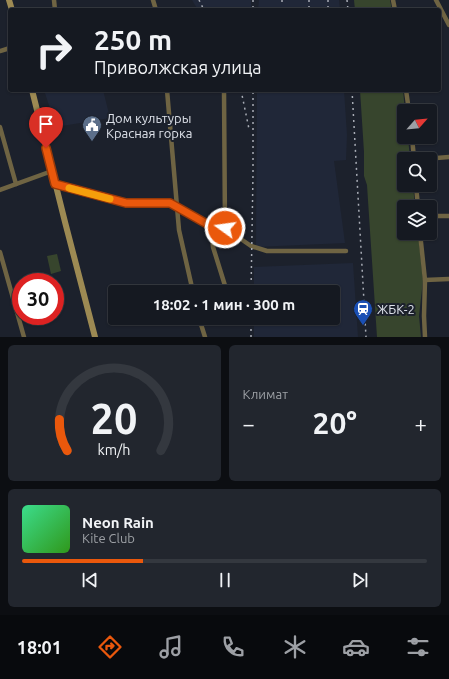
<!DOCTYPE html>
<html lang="ru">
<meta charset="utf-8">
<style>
body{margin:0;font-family:Ubuntu,sans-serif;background:#22262e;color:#f1f3f6;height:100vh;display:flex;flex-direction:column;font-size:15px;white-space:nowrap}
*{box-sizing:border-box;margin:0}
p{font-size:13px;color:#9da0a5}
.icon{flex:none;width:22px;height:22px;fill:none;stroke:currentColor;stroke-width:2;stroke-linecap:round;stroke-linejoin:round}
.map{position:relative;height:337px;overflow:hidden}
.sheet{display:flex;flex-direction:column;gap:8px;padding:8px;background:#0c0e12;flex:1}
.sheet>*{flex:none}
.guide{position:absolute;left:8px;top:8px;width:433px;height:84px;border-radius:4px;box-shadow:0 1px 3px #0004,0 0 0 1px #34383f;background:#151921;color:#f1f3f6;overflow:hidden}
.needle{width:26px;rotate:63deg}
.buttons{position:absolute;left:397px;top:104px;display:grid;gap:8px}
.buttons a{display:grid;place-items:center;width:40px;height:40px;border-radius:4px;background:#151921;box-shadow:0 1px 3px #0004,0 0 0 1px #34383f;font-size:20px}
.speed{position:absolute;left:12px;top:273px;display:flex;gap:8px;font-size:20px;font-weight:700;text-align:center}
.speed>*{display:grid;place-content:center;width:52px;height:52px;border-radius:50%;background:#151921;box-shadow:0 1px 3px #0004,0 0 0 1px #34383f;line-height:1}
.speed .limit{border:6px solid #d22;background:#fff;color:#111}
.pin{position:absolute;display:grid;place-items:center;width:34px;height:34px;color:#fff;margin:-41px -17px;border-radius:50% 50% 50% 0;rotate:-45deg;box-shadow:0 0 4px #0007}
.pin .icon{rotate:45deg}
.me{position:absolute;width:44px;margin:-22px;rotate:284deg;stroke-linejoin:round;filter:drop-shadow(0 0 3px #0008)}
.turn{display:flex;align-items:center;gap:14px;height:84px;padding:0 20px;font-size:18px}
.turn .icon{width:52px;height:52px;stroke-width:2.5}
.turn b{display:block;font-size:28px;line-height:34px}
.big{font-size:30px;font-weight:700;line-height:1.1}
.sheet .tile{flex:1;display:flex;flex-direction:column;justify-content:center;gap:6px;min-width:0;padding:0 14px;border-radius:6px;background:#22262e}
.sheet .dial{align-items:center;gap:0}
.dial svg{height:104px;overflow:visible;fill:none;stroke:#34383f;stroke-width:7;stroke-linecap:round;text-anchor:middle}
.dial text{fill:#f1f3f6;stroke:none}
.song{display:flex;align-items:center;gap:12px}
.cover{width:48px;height:48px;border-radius:6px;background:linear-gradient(135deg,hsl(150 70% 55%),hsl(110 70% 35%))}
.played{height:4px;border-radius:2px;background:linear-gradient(90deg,#ea580c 30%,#34383f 30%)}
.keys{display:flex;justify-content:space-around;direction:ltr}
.heat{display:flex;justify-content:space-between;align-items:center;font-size:22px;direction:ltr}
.sheet .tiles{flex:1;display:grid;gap:8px;grid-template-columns:1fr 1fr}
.tile:last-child{grid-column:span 2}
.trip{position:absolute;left:108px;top:285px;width:232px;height:40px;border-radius:4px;background:#151921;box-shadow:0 1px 3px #0004,0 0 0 1px #34383f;font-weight:700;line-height:40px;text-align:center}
.tab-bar{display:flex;height:64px;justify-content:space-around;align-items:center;background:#080a0d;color:#9da0a5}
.tab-bar .icon{width:28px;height:28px}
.tab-bar .on{color:#ea580c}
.tab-bar b{font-size:18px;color:#f1f3f6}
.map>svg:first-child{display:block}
</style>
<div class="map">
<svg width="449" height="337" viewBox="0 0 449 337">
<rect width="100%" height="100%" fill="#1c212c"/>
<g fill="#202738">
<polygon points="192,0 251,0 251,10 198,10"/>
<polygon points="259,0 339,0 340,10 258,10"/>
<polygon points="44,90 103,90 110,118 56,127"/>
<polygon points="257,90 344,90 347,135 346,160 334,161 345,243 256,247"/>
<polygon points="353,263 358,337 254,337 254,318 333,318 333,292 254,292 254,267"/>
</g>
<g fill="#37452d">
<polygon points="354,0 390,0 392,10 355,10"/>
<polygon points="360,90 403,90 405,111 404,111 404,137 408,137 410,159 404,159 404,185 413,185 415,207 404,207 404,233 418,233 423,280 419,316 421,337 377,337 367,185 364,176 364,152"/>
<polygon points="57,254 61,271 51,274 47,256"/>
</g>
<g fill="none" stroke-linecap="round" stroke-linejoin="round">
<g stroke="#6f6443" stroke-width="4.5">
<polyline points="54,0 55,10"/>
<polyline points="153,0 156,10"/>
<polyline points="393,0 395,10"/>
<polyline points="436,0 449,25"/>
<polyline points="0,51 10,48"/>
<polyline points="167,90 179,230 193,292"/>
<polyline points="224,90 225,228"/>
<polyline points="406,90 409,111"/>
<polyline points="0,127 16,184"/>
<polyline points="412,137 414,159"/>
<polyline points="424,159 449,157"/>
<polyline points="55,184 126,203 170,203 207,224 225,228 251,246 267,251 346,251"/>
<polyline points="416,185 418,207"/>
<polyline points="0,190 52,171"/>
<polyline points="430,218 434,216 449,216"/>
<polyline points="211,225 213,247 227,292"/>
<polyline points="420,233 425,280 424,316 425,337"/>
<polyline points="0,252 24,337"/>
<polyline points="425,280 449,279"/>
<polyline points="199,318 205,337"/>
</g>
<g stroke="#9d8a53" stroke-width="6">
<polyline points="9,0 12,10"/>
<polyline points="32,90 65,222 95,337"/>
</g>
<g stroke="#a8acb5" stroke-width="1.5" stroke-dasharray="2 4" stroke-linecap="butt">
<polyline points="199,0 204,10"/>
<polyline points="253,0 253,10"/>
<polyline points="282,0 282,6"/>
<polyline points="309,0 309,10"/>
<polyline points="328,0 328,10"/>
<polyline points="347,0 348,10"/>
<polyline points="241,90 249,129"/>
<polyline points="352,90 366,337"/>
<polyline points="251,292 253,174 253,90"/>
<polyline points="251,337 251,318"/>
</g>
</g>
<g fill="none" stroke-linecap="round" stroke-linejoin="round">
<defs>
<polyline id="route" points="46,148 55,184 126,203 170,203 207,224 225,228"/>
</defs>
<use href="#route" stroke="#983908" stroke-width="10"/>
<use href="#route" stroke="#ea580c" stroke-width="7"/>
<polyline stroke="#f59e0b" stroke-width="7" points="69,188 110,199"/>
</g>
<defs>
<symbol id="civic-pin" viewBox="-11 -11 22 30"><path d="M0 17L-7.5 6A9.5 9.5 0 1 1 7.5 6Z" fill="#5c6f8a" stroke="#1c212c"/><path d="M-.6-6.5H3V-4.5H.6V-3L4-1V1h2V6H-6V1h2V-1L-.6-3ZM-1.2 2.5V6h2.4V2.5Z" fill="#fff"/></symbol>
<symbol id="station-pin" viewBox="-11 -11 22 30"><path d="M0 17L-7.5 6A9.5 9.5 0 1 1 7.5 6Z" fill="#1a4fb4" stroke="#1c212c"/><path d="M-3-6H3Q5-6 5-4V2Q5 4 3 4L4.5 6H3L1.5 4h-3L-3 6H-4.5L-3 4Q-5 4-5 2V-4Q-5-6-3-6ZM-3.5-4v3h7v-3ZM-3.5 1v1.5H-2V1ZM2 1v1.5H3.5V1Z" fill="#fff"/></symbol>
</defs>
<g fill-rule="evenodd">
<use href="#civic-pin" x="81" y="114" width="22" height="30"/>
<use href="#station-pin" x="352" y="298" width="22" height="30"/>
</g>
<g text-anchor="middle" stroke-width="4" stroke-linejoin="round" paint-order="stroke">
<g font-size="13" fill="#dde1e9" stroke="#1c212c" text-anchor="start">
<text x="106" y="123">Дом культуры<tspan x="106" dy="15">Красная горка</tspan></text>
<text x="377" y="314">ЖБК-2</text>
</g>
</g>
</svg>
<div class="buttons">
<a><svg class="needle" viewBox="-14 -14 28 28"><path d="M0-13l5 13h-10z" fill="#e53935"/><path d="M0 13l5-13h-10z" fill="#9da0a5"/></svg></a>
<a><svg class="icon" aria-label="search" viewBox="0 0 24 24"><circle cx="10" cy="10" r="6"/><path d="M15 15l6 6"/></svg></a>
<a><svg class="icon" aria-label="layers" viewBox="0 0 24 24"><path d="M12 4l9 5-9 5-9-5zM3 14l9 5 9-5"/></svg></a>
</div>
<div class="speed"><div class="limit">30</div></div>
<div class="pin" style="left:46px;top:148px;background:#d93025"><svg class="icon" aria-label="arrive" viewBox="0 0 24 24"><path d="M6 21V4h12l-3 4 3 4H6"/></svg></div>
<svg class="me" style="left:225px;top:228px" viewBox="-20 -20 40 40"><circle r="17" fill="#ea580c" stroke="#fff" stroke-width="3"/><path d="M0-11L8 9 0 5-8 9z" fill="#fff"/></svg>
<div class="trip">18:02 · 1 мин · 300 m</div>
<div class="guide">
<div class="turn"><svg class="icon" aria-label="right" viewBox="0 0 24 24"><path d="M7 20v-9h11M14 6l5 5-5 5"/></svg><div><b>250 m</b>Приволжская улица</div></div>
</div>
</div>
<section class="sheet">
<div class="tiles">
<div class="tile dial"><svg viewBox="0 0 100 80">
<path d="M14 69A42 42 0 1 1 86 69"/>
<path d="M14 69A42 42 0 0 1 8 45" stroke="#ea580c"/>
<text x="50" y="56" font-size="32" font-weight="700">20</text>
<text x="50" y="72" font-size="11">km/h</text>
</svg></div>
<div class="tile"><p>Климат</p>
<div class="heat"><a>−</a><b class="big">20°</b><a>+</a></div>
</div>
<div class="tile">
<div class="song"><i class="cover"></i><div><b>Neon Rain</b><p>Kite Club</p></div></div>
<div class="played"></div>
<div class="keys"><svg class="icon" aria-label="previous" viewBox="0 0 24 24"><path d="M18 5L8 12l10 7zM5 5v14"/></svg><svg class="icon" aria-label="pause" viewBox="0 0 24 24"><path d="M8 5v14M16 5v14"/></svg><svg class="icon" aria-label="next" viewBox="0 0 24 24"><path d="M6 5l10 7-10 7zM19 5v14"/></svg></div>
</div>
</div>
</section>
<nav class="tab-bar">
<b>18:01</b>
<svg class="icon on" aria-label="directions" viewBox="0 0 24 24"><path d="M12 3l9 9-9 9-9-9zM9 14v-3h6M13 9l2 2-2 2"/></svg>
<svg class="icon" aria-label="music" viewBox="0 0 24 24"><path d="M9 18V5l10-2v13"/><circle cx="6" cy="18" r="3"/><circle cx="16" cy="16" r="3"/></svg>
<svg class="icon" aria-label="phone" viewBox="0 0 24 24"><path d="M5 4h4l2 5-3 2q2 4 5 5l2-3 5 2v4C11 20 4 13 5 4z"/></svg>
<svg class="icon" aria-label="climate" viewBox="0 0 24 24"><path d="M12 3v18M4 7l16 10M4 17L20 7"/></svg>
<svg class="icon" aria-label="car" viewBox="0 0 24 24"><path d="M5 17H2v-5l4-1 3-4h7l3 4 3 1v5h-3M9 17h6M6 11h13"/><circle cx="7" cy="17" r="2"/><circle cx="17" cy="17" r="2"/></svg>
<svg class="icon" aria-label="filters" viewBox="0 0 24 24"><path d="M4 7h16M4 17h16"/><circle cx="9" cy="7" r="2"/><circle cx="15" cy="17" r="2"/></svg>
</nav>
